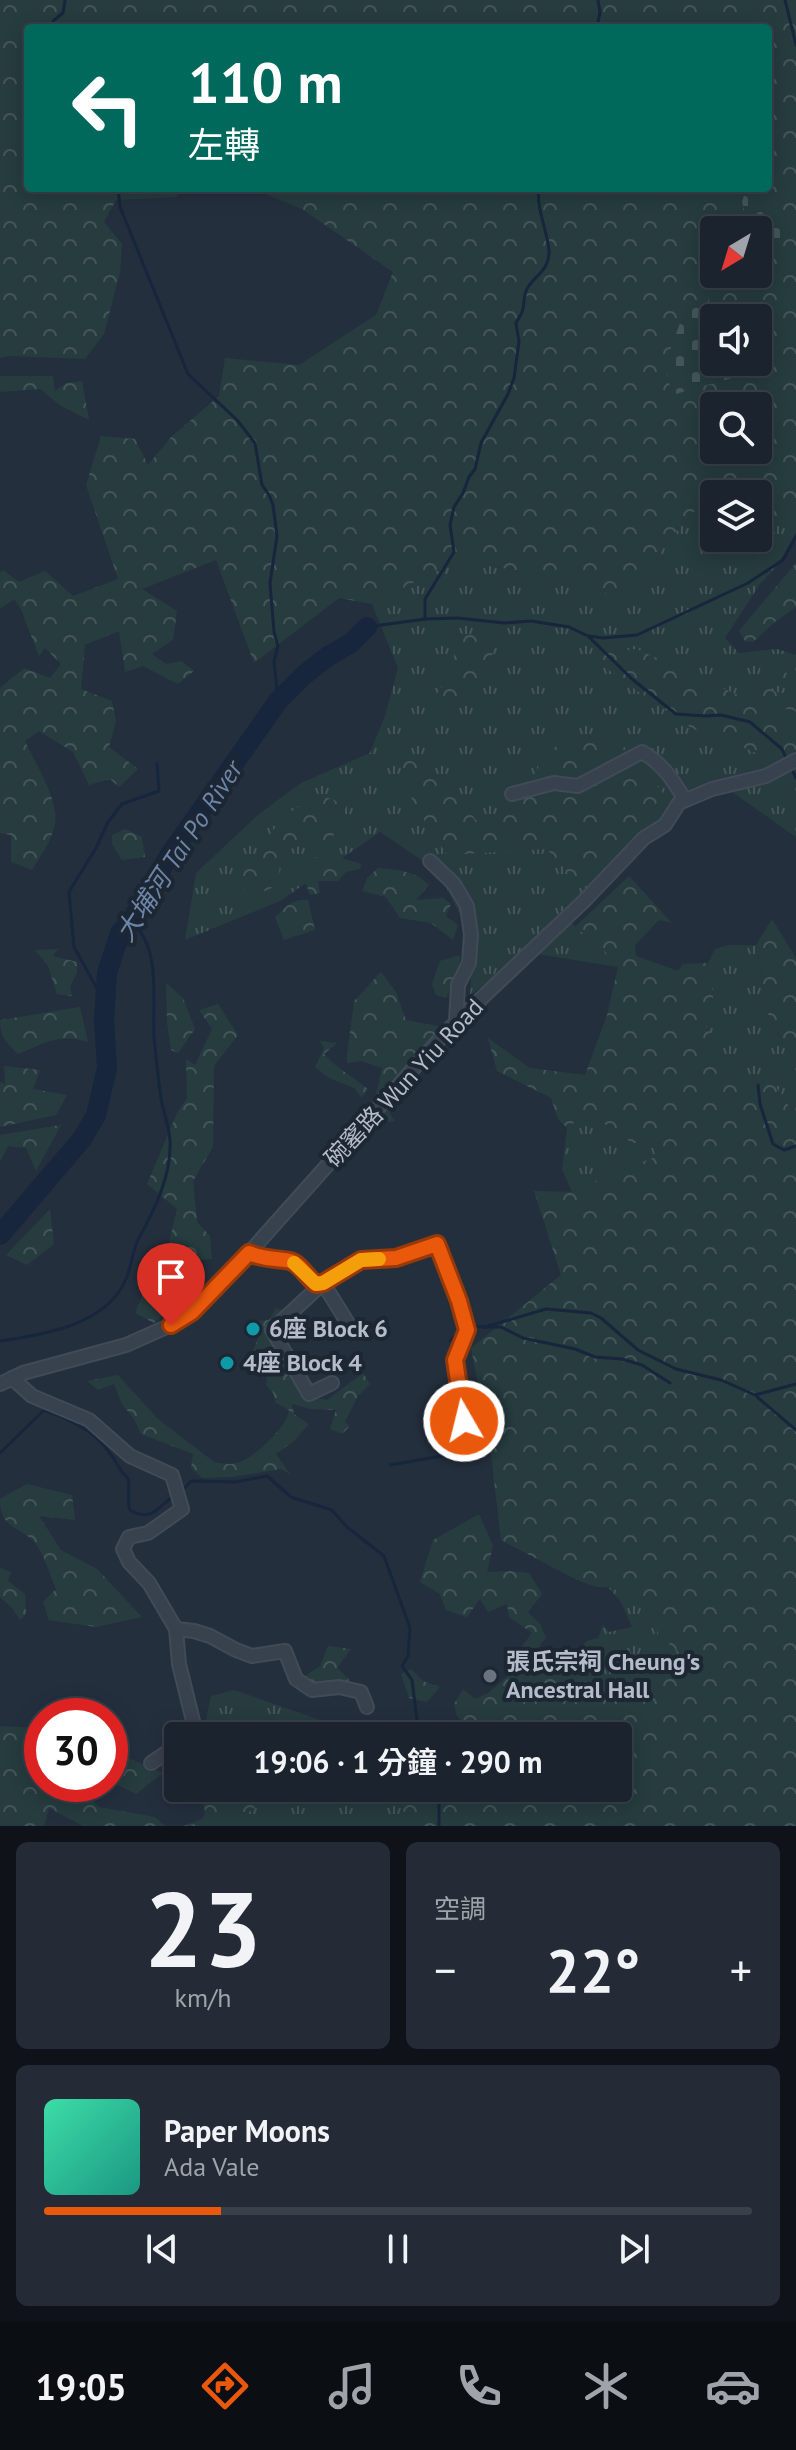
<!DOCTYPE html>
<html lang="zh-TW">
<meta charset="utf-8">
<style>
body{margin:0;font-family:"PT Sans","Noto Sans TC",sans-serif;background:#242b36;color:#f1f3f6;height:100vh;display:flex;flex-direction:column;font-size:30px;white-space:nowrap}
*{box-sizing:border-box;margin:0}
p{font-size:26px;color:#a0a4aa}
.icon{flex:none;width:44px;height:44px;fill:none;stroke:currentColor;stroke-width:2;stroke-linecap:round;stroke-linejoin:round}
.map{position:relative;height:1826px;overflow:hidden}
.sheet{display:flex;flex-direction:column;gap:16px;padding:16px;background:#0f1319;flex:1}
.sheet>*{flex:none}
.guide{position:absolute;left:24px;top:24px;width:748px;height:168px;border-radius:8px;box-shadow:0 4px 20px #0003,0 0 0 2px #39404a;background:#00695c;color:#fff;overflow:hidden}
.needle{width:52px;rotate:218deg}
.tools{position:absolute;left:700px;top:216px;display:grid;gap:16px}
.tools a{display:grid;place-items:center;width:72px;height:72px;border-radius:8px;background:#1b232e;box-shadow:0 4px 20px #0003,0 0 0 2px #39404a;font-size:40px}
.speed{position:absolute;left:24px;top:1698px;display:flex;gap:16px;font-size:40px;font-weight:700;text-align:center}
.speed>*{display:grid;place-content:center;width:104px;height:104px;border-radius:50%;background:#1b232e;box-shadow:0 4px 20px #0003,0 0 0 2px #39404a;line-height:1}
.speed .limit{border:12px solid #d22;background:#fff;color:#111}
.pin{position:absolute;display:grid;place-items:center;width:68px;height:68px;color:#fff;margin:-82px -34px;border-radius:50% 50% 50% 0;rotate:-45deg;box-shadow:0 0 8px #0007}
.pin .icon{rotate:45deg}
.me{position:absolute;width:88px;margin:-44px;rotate:352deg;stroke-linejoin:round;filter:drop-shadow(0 0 6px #0008)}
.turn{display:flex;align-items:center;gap:28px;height:168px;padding:0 32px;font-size:36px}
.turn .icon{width:104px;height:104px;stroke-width:2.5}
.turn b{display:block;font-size:56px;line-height:68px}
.big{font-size:60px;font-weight:600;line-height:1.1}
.sheet .card{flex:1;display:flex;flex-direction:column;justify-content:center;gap:12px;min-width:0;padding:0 28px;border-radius:12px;background:#242b36}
.sheet .dial{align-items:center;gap:0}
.dial b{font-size:104px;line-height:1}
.song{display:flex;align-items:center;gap:24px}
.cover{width:96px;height:96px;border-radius:12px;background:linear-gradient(135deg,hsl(160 70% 55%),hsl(170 70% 35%))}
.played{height:8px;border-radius:4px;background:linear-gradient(90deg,#ea580c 25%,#39404a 25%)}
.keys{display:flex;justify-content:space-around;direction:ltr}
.heat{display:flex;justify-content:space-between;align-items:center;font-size:44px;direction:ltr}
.sheet .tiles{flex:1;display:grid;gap:16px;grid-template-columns:1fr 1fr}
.card:last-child{grid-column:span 2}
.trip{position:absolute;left:164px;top:1722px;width:468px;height:80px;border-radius:8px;background:#1b232e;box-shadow:0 4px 20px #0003,0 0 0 2px #39404a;font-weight:600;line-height:80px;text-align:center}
.tab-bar{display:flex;height:128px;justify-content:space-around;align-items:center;background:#0b0e12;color:#a0a4aa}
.tab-bar .icon{width:56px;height:56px}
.tab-bar .active{color:#ea580c}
.tab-bar b{font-size:36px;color:#f1f3f6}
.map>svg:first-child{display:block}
</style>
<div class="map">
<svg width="796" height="1826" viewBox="0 0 796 1826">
<defs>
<pattern id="grass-tufts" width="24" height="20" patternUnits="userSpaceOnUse" patternTransform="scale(2)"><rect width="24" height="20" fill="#263c3f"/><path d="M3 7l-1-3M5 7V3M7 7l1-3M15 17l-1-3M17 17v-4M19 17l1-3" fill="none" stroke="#435659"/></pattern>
<pattern id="forest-crowns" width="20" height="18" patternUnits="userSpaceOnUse" patternTransform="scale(2)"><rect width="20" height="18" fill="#263c3f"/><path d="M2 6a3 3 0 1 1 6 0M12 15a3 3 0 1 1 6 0" fill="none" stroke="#435659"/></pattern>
<pattern id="cemetery-stones" width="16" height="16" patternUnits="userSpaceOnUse" patternTransform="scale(2)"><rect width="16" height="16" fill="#263c3f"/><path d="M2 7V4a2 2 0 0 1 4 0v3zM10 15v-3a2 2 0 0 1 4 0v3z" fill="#435659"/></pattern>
</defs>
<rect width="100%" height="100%" fill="#242f3e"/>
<g fill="url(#grass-tufts)">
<polygon points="796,492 796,533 777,566 760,584 725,638 739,653 777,649 796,655 796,837 725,787 685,804 615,874 561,912 575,927 600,946 635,945 618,967 531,953 470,995 473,941 438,871 380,832 280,901 185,940 196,873 259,814 301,783 370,753 385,716 398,668 372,604 458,560 574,581 623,600 647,576 668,540 707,498 714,503 714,538 758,538 758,534 780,512"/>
<polygon points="729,945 756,945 769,1018 796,1065 796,1116 773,1083 729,1076 715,1038 704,1024 715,1010 708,963 715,949"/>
<polygon points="579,1119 603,1123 632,1143 654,1142 658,1157 618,1171 572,1192 562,1169 567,1128"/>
<polygon points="608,1587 643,1599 659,1634 681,1654 684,1667 648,1681 615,1700 560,1667 587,1641 598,1638 603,1625 609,1632 632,1627 621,1602"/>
<polygon points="234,1690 366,1736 207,1736 205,1724 211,1696"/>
<polygon points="216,1788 385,1788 415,1826 183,1826 216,1814"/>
</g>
<g fill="url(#forest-crowns)" fill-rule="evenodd">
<path d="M0 0H796V521L780 513 758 534V494H714V503L707 498 668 540 647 576 623 600 574 581 458 560 372 604 339 598 254 663 216 560 142 589 177 611 173 640 152 654 166 664 181 661 194 671 178 684 143 666 125 672 119 631 85 645 81 689 112 701 116 721 109 747 138 769 119 787 110 779 89 785 73 752 39 731 25 741C34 761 60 802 55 824 52 840 41 855 32 870L11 862V835L0 833V688L24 668 50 678 61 664 45 648 39 656 20 607 14 599 0 609V573L3 570 19 582 45 571 73 596 118 579 86 485 101 436 135 439 148 465 171 437 219 396 225 358 299 365 376 315 393 272 302 209 250 188H768V28H28V188H181L177 197 116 200 104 222 122 244 120 272 104 334 85 359 9 356 0 358ZM714 230H758V274H714ZM714 318H758V362H714ZM714 406H758V450H714Z"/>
<polygon points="0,376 53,376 55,391 66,383 82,381 89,420 61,406 40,389 0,392"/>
<polygon points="796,563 796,607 776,621 753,642 745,641 739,631"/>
<polygon points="456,633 494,637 490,677 449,711 433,699 453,671"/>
<polygon points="637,649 740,696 796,729 796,760 766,758 747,749 693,729 623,681 588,654"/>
<polygon points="760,661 787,673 784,681 772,684 772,691 796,696 796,712 794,710 774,708 757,699 761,679"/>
<polygon points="612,732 664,794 621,846 576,883 547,849 447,855 413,803 399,754 443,777 479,824 517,811 547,749"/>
<polygon points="315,793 347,805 324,857 335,856 361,864 360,869 346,872 338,881 318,881 320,893 310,895 302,873 287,865 294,853 303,858 323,857 306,844 281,852 278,885 245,900 241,873 280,821"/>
<polygon points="125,829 142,837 145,857 122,860 112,844 112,835"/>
<path d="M378 868C398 870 414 870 429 885L416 900 443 898 451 904 446 916 458 925 453 940 431 923 400 918 386 897 362 891 367 878Z"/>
<polygon points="629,876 672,923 659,920 635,945 636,956 678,971 683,964 708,963 715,1010 704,1024 715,1038 729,1075 773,1083 796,1116 796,1826 415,1826 385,1788 618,1788 618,1736 446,1736 463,1723 457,1716 454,1704 463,1689 475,1699 488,1693 507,1677 512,1659 532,1633 509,1617 507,1604 488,1612 480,1599 467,1617 446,1610 440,1594 420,1582 433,1540 479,1514 493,1546 487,1572 510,1571 529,1573 542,1594 528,1612 540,1624 546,1638 540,1645 541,1658 570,1672 615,1700 648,1681 684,1666 681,1654 659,1635 643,1599 608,1587 597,1587 577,1580 501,1540 490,1446 471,1348 561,1275 534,1191 572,1192 618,1171 658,1156 654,1143 632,1143 603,1123 579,1119 567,1128 558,1119 551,1098 497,1071 488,1038 530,1068 585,1075 607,1015 618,967 600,946 575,927"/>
<polygon points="299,900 308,900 315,930 284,940 275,917 289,904"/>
<polygon points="772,919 796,958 796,1065 769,1018 756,945"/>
<polygon points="58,949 53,956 77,962 77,973 70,986 72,996 57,994 48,966 35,950"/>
<polygon points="460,955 460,969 446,998 436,995 432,984 440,961"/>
<polygon points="381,972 396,992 406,1020 443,1027 400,1091 402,1100 389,1107 390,1114 395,1121 373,1124 364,1114 377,1091 382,1068 361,1061 347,1063 347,1055 354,1001"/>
<polygon points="166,983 183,998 195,1029 178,1053 171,1050 167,1022"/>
<polygon points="218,1004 238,1035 214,1066 213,1147 193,1181 197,1222 210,1236 212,1259 186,1261 176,1304 154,1323 135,1313 144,1292 157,1276 169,1242 177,1209 147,1184 177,1113 187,1098 186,1059 195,1065 212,1029 199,1010"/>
<path d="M80 1007 88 1042C59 1033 45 1043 18 1054 6 1042 0 1037 0 1020Z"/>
<polygon points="320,1041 337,1043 324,1054 334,1064 368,1089 362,1098 354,1088 329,1078 315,1067 324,1048"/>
<polygon points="4,1066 40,1070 33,1089 67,1095 56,1115 0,1127 0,1082 5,1084"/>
<polygon points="61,1125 36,1171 26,1148 8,1146 0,1162 0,1135"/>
<polygon points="50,1209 54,1244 27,1265 6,1255"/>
<path d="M276 1308 283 1311 282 1317 268 1330 275 1355 301 1387 305 1396 327 1400 363 1373 370 1384 358 1396 345 1422 350 1426 342 1434 330 1429 336 1410 310 1409 292 1404 294 1414 309 1424 294 1441 276 1454 290 1474 281 1469 232 1477 202 1478 191 1468 193 1454 141 1434 134 1419 122 1404 114 1384 98 1390 87 1381 118 1375 158 1419 214 1462C222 1464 232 1465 240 1462 256 1456 288 1426 289 1410L276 1403 273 1393 266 1385 267 1374 262 1359 251 1357 262 1327 258 1321 269 1320Z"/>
<path d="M27 1484 72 1495 75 1520 39 1516 61 1550 97 1569 142 1617 96 1627 49 1620 43 1602 56 1589C50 1576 46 1559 38 1547 24 1525 0 1533 0 1499Z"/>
<polygon points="0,1568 11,1572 8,1581 25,1594 26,1614 20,1620 12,1608 0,1597"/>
<polygon points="328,1646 351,1649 337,1668 349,1679 346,1694 331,1696 305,1676 320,1666"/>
<polygon points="411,1669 423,1681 440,1687 427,1702 409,1698 401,1674"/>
<polygon points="0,1726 42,1728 42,1784 88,1784 87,1795 99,1807 155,1817 165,1826 83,1826 49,1808 44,1826 0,1826"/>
<polygon points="110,1750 163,1773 136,1794 110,1781"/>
<path d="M204 1788H238L266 1794C244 1826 219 1826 181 1826L202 1823 205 1811 200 1794Z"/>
</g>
<g fill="url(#cemetery-stones)">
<polygon points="746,189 788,224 777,250 758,259 758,230 750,230 742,202"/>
<polygon points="708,298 714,318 714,362 727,362 732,378 672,395 665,364 684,312"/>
</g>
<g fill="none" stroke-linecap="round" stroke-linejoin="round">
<g stroke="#17263c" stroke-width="3">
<polyline points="785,0 796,45"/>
<polyline points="55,28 53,21 63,13 65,0"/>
<polyline points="597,28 600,12 598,0"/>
<polyline points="118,188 120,207 188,374 237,420 255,443 262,485 269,495 273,505 277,536 270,583 274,632 278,646 274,661 278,701"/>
<path d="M425 619V599L454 552 450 525 454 507 463 493 469 477 475 469 481 443 508 394 514 378 519 341 516 323C518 319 521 316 522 312 525 304 523 294 528 287 537 274 550 269 549 250 547 229 536 209 539 188"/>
<polyline points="367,627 425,619 458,618 504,623 531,621 569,627 588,636 632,679 676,714 705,716 721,715 750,722 782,749 787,760"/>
<polyline points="589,636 603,638 637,635 748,583 783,560 796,536"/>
<polyline points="791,767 796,778"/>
<polyline points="104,1001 74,947 69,892 96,848 108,822 122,804 159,791 157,764"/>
<polyline points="758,1085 760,1104 773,1144 784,1150 796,1146"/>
<polyline points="471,1326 485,1327 546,1309 591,1313 601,1318 638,1350 676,1369 721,1380 755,1395 796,1384"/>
<polyline points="485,1327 501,1327 523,1338 575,1349 595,1357 622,1359 642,1365 670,1383"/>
<path d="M0 1341C43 1335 107 1325 126 1279 132 1265 132 1251 139 1238 155 1209 172 1174 170 1140 169 1126 163 1112 161 1098 158 1078 156 1057 154 1037 152 1000 162 948 131 921"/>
<polyline points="450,1341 461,1330"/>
<polyline points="756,1396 796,1430"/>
<path d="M0 1453 44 1410C80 1423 101 1434 120 1469 122 1473 126 1475 128 1479 131 1488 126 1500 130 1510 152 1523 158 1506 175 1495"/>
<polyline points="390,1465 442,1456 452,1446 460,1422"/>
<polyline points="182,1491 191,1481 235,1482 267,1476 291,1497 332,1510 347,1527 384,1556 410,1628 408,1656 402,1666 412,1680 419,1736"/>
<polyline points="435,1788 439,1795 439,1826"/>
</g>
<polyline stroke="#17263c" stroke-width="20" points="0,1235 82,1139 96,1115 107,1068 104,1020 107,973 120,933 131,921 169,856 278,701 304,675 327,657 351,643 367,627"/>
<defs>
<g id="street">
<path d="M512 794 554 783 578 786 642 752C663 764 673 780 685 800"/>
<polyline points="430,861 454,884 467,906 471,935 469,963 458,985 456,1022"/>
<path d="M249 1253C262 1259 292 1259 299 1266 304 1271 307 1277 312 1282L323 1283 349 1325"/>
<polyline points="12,1378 32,1396 89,1420 130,1456 172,1475 182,1509 148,1533 129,1537 123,1549 129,1562 149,1583 176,1629 179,1664 194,1725 186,1736"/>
<polyline points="332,1383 309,1394 272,1330 323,1283 346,1268 361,1260 396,1258 437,1244 459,1301 467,1330 455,1360 464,1421"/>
<polyline points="0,1384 23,1373 126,1345 171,1325 192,1312 249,1253 447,1031 584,901 644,838 665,825 679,803 712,789 766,776 796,760"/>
<polyline points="176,1629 194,1631 210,1636 236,1650 252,1656 285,1651 296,1679 312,1690 339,1687 361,1692 367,1707"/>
<polyline points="151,1763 178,1745"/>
</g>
</defs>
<use href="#street" stroke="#414a57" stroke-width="16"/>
<use href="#street" stroke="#38414e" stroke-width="12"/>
</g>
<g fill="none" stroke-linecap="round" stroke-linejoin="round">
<defs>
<path id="route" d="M171 1325 192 1312 249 1253C265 1260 275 1258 290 1261 301 1264 307 1278 316 1284L323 1283 361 1260 396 1258 437 1244 459 1301 467 1330 455 1360 464 1421"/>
</defs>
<use href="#route" stroke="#983908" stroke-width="20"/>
<use href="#route" stroke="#ea580c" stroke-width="14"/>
<polyline stroke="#f59e0b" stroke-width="14" points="294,1263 316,1284 323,1283 361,1260 379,1259"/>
</g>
<g fill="#0f9aa8" stroke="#1d2633" stroke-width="3">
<circle cx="253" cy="1329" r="8"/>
<circle cx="227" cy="1363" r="8"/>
</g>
<circle fill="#6b7280" stroke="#1d2633" stroke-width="3" cx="490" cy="1676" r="8"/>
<g text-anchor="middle" stroke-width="8" stroke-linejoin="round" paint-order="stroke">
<g font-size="24" fill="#b4bcc9" stroke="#1d2633">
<text transform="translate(404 1083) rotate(-47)" y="8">碗窰路 Wun Yiu Road</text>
</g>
<g font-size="24" font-weight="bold" fill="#b4bcc9" stroke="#1d2633" text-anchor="start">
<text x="269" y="1337">6座 Block 6</text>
<text x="243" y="1371">4座 Block 4</text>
<text x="506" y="1670">張氏宗祠 Cheung's<tspan x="506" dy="28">Ancestral Hall</tspan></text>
</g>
<g font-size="26" font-style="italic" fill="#6d86a8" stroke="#1d2633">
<text transform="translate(179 851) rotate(-57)" y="9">大埔河 Tai Po River</text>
</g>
</g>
</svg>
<div class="tools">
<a><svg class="needle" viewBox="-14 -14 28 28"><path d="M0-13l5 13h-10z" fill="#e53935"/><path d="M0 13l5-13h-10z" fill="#a0a4aa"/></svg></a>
<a><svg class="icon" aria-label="sound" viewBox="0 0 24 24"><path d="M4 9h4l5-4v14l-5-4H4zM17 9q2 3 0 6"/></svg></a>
<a><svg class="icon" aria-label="search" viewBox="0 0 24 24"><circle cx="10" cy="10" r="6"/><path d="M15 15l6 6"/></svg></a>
<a><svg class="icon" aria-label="layers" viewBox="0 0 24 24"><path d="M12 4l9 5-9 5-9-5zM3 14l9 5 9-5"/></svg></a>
</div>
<div class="speed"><div class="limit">30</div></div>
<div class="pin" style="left:171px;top:1325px;background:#d93025"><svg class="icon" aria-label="arrive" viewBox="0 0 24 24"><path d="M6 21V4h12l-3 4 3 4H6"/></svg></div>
<svg class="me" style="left:464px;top:1421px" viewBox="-20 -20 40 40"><circle r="17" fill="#ea580c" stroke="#fff" stroke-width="3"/><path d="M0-11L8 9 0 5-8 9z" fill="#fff"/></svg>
<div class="trip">19:06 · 1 分鐘 · 290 m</div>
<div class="guide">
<div class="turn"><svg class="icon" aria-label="left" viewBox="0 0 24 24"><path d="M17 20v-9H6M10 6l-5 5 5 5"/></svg><div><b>110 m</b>左轉</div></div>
</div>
</div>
<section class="sheet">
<div class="tiles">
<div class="card dial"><b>23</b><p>km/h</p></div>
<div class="card"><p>空調</p>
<div class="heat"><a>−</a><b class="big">22°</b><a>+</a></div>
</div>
<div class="card">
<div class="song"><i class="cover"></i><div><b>Paper Moons</b><p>Ada Vale</p></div></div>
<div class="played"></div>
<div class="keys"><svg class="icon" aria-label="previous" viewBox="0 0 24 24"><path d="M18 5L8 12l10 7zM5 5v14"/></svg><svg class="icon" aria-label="pause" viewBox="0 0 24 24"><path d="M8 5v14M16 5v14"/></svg><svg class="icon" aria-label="next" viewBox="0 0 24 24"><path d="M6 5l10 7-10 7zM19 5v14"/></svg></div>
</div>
</div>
</section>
<nav class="tab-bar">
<b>19:05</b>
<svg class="icon active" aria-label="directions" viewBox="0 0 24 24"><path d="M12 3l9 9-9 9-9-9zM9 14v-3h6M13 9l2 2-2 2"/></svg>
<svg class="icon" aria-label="music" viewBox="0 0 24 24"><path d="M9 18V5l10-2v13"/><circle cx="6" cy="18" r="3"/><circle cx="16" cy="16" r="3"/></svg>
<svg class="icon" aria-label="phone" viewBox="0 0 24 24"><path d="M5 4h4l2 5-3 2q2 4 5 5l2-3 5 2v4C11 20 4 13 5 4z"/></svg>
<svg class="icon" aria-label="climate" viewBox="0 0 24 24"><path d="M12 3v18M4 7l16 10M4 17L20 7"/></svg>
<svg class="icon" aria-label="car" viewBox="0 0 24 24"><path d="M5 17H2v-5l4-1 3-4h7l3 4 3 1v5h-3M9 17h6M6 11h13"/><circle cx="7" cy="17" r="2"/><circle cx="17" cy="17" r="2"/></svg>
</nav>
